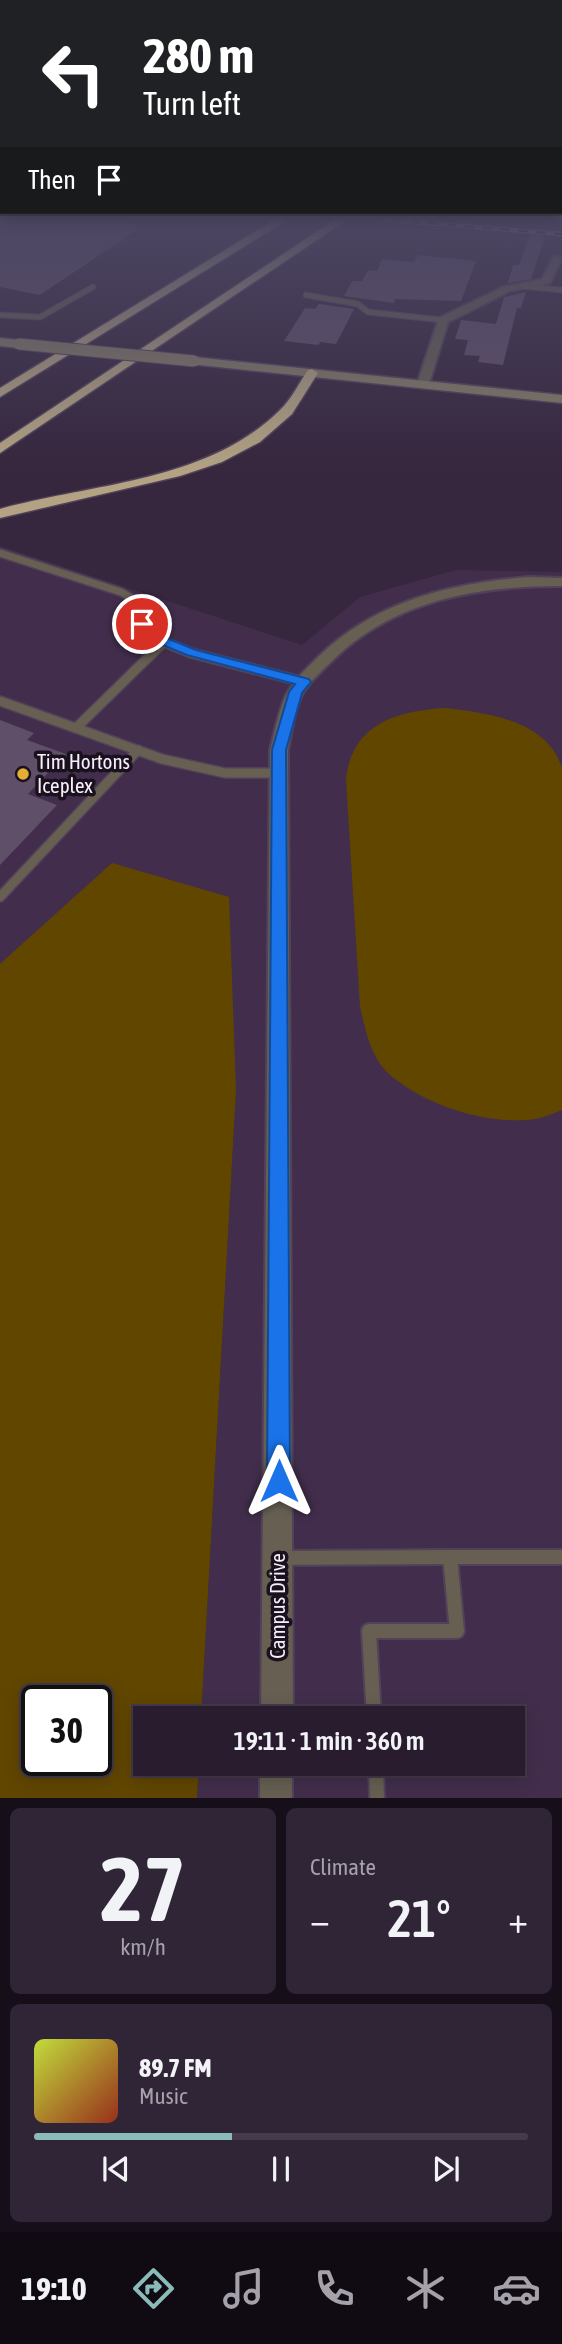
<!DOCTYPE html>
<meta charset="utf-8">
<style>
body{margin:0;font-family:"Asap Condensed",sans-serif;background:#302536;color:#f1f3f6;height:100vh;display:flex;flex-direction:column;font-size:26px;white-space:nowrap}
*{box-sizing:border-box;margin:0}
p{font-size:23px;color:#a5a1aa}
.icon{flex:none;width:38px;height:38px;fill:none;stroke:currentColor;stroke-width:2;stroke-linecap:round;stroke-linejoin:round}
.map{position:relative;height:1798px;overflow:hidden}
.details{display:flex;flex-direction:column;gap:10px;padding:10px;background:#160f19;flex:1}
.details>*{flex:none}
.hud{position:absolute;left:0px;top:0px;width:564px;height:214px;box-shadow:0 4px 18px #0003,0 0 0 2px #443a4a;background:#202124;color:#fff;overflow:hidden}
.speed{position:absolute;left:21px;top:1685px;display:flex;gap:14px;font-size:35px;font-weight:700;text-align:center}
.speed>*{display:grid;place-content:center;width:91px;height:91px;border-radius:50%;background:#281c2e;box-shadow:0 4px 18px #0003,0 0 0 2px #443a4a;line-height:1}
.speed .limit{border:4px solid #111;border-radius:10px;background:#fff;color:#111}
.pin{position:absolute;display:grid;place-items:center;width:60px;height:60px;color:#fff;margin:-30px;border:4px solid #fff;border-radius:50%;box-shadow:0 2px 7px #0007}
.me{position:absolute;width:77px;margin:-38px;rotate:0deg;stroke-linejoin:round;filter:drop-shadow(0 0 5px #0008)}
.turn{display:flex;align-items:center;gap:24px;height:147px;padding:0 28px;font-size:32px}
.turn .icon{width:91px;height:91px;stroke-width:2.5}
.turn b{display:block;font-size:49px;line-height:60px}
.then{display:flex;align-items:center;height:66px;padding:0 28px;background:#0003;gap:14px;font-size:26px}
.big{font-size:52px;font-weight:600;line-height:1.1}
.details .card{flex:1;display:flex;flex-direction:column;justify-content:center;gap:10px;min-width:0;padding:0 24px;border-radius:10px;background:#302536}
.details .dial{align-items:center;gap:0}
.dial b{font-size:91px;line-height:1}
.song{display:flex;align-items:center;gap:21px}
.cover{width:84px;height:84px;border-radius:10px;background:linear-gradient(135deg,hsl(70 70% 55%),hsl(10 70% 35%))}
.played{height:7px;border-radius:4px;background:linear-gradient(90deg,#8bbbb9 40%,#443a4a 40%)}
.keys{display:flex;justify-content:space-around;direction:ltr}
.heat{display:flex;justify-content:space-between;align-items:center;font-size:38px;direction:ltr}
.details .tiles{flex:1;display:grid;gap:10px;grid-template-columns:1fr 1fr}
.card:last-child{grid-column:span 2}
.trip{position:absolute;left:133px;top:1706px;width:392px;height:70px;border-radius:0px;background:#281c2e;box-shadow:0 4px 18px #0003,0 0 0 2px #443a4a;font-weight:600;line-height:70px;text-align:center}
.menu{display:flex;height:112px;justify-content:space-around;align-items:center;background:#100b12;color:#a5a1aa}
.menu .icon{width:49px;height:49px}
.menu .active{color:#8bbbb9}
.menu b{font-size:32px;color:#f1f3f6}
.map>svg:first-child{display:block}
</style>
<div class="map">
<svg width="562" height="1798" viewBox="0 0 562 1798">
<rect width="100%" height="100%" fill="#36263e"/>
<polygon fill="#422e4c" points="0,546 302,645 360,597 456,570 562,572 562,1798 197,1798 199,1764 513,1764 513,1718 201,1718 236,1091 0,1038"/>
<g fill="#614600" fill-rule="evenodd">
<path d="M446 708C487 713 547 720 562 768V1110C554 1113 545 1117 536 1119 489 1126 421 1105 386 1071 370 1055 365 1028 360 1007L346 778C353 723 397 711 446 708Z"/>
<path d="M112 863 229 897 236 1091 201 1718H145V1764H199L197 1798H0V964ZM96 1701V1760H37V1701Z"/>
</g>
<g fill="#604f69">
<polygon points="8,219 96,219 141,227 40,295 0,287 0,224"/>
<polygon points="531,232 545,237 531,279 508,283 513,265 519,265"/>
<polygon points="418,255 476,261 461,301 395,299 394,303 344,296 352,281 362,281 368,270 377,271 382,259 414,262"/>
<polygon points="526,292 521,308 517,308 503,365 478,362 480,356 464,355 468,340 455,339 461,320 496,324 504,297"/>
<polygon points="319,304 354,309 336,344 320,342 319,345 284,341 305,308 315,309"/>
<polygon points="0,720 34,733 27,740 66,754 28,794 57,805 0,865"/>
</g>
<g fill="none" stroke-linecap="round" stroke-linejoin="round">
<defs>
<g id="lane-far3">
<polyline points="521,286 562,290"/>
<polyline points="306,295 358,304 368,312 443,320"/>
<polyline points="0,315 40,317 93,287"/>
</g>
<polyline id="lane-far2" points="0,553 121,592 144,605 142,624 145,626"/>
<g id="lane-far1">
<polyline points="143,625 164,642 191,653 304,682"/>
<polyline points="0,701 162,759 225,773 279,773"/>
<polyline points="76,728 164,642"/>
<polyline points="0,897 138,750"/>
</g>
<g id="lane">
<polyline points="279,1558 450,1557"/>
<polyline points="374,1718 369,1631 457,1631 450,1557 562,1557"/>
<polyline points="376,1764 377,1798"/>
</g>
<g id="street">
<polygon points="554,256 562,258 550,283 510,291 448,322 429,384 419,386 417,384 439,318 503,287 542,279"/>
<path d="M529 577 562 578V586C478 586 394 600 332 661 323 670 310 681 303 693 294 709 292 732 288 750L293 1718H261L270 750C275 731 278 711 287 693 294 680 307 668 318 657 376 601 450 583 529 577Z"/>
<rect x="260" y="1764" width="32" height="34"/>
</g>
<g id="secondary">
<polygon points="0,338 19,340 25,344 19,348 0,346"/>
<polygon points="194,357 562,395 562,403 190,364 188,361"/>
</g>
<g id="highway">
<polygon points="276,219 289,219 0,397 0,388"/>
<polygon points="336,219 348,219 0,453 0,443"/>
<path d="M312 369 318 373 292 414 260 442 222 462 180 476 0 518V509C94 483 207 482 280 410 291 400 299 383 308 370Z"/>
</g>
</defs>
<use href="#lane-far3" stroke="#514259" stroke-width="7"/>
<use href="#lane-far2" stroke="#514259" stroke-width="10"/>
<use href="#lane-far1" stroke="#514259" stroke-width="12"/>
<use href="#lane" stroke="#514259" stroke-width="18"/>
<use href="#street" stroke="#514259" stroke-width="4"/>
<use href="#secondary" stroke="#514259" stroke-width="3"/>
<use href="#highway" stroke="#514259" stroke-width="3"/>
<use href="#lane-far3" stroke="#665f52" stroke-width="5"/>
<use href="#lane-far2" stroke="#665f52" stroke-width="7"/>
<use href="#lane-far1" stroke="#665f52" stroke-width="9"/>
<use href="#lane" stroke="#665f52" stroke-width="14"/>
<use href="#street" fill="#665f52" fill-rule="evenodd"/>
<use href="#secondary" fill="#857b66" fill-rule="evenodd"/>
<use href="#highway" fill="#b3a383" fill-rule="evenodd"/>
<defs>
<polyline id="rail" points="375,219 562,234"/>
</defs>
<use href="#rail" stroke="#ab9fb2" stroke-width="4.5"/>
<use href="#rail" stroke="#19121d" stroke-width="2.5" stroke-dasharray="9" stroke-linecap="butt"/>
<defs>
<polyline id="secondary-bridge" points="19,344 194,361"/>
</defs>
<use href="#secondary-bridge" stroke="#514259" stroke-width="13" stroke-linecap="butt"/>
<use href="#secondary-bridge" stroke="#857b66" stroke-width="11"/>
</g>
<linearGradient id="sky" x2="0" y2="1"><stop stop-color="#1e1522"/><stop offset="0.46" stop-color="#4c4763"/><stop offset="1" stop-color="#4c4763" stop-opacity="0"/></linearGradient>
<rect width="562" height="471" fill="url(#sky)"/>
<polygon fill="#1a73e8" stroke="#114b97" stroke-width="2" points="142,620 169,639 196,650 309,679 311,682 302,693 286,750 290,1481 287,1489 279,1492 271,1489 267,1481 272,750 289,692 295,684 187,655 160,644 138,626 136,624"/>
<circle fill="#e3ae34" stroke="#19121d" stroke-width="2.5" cx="23" cy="774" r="7"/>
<g text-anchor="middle" stroke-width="7" stroke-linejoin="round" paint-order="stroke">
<g font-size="21" fill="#f8eefe" stroke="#19121d" text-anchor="start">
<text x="37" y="769">Tim Hortons<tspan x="37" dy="24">Iceplex</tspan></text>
</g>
<g font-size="21" fill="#f8eefe" stroke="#19121d">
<text transform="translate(278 1606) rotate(-90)" y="7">Campus Drive</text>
</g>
</g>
</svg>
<div class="speed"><div class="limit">30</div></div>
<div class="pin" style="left:142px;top:624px;background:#d93025"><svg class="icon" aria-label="arrive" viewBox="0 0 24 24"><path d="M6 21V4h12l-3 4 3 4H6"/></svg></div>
<svg class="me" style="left:279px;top:1481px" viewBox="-20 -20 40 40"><path d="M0-17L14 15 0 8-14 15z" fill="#1a73e8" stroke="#fff" stroke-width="4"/></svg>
<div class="trip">19:11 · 1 min · 360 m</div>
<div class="hud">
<div class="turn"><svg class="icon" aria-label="left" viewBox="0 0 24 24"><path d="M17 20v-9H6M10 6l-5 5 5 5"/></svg><div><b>280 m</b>Turn left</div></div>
<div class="then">Then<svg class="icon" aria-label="arrive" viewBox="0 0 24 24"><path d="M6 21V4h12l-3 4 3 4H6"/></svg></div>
</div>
</div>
<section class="details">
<div class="tiles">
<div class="card dial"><b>27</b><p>km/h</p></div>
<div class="card"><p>Climate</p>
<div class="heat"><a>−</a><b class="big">21°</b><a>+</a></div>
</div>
<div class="card">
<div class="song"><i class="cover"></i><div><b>89.7 FM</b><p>Music</p></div></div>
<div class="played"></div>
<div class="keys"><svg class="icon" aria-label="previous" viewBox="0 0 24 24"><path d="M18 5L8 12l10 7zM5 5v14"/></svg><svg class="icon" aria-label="pause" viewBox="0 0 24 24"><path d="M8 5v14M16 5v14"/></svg><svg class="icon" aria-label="next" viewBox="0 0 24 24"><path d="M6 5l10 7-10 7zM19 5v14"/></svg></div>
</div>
</div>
</section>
<nav class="menu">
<b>19:10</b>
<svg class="icon active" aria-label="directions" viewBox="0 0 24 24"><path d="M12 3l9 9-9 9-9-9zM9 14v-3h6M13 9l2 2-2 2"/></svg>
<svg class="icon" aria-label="music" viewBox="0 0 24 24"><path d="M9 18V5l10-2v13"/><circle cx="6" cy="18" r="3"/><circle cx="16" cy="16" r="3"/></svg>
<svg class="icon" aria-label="phone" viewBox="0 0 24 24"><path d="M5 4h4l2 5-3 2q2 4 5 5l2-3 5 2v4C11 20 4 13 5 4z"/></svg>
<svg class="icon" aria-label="climate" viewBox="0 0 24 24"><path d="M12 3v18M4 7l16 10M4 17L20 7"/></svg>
<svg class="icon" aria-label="car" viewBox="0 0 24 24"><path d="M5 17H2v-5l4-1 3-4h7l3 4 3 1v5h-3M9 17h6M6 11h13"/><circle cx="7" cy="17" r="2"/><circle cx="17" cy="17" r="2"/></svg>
</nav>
